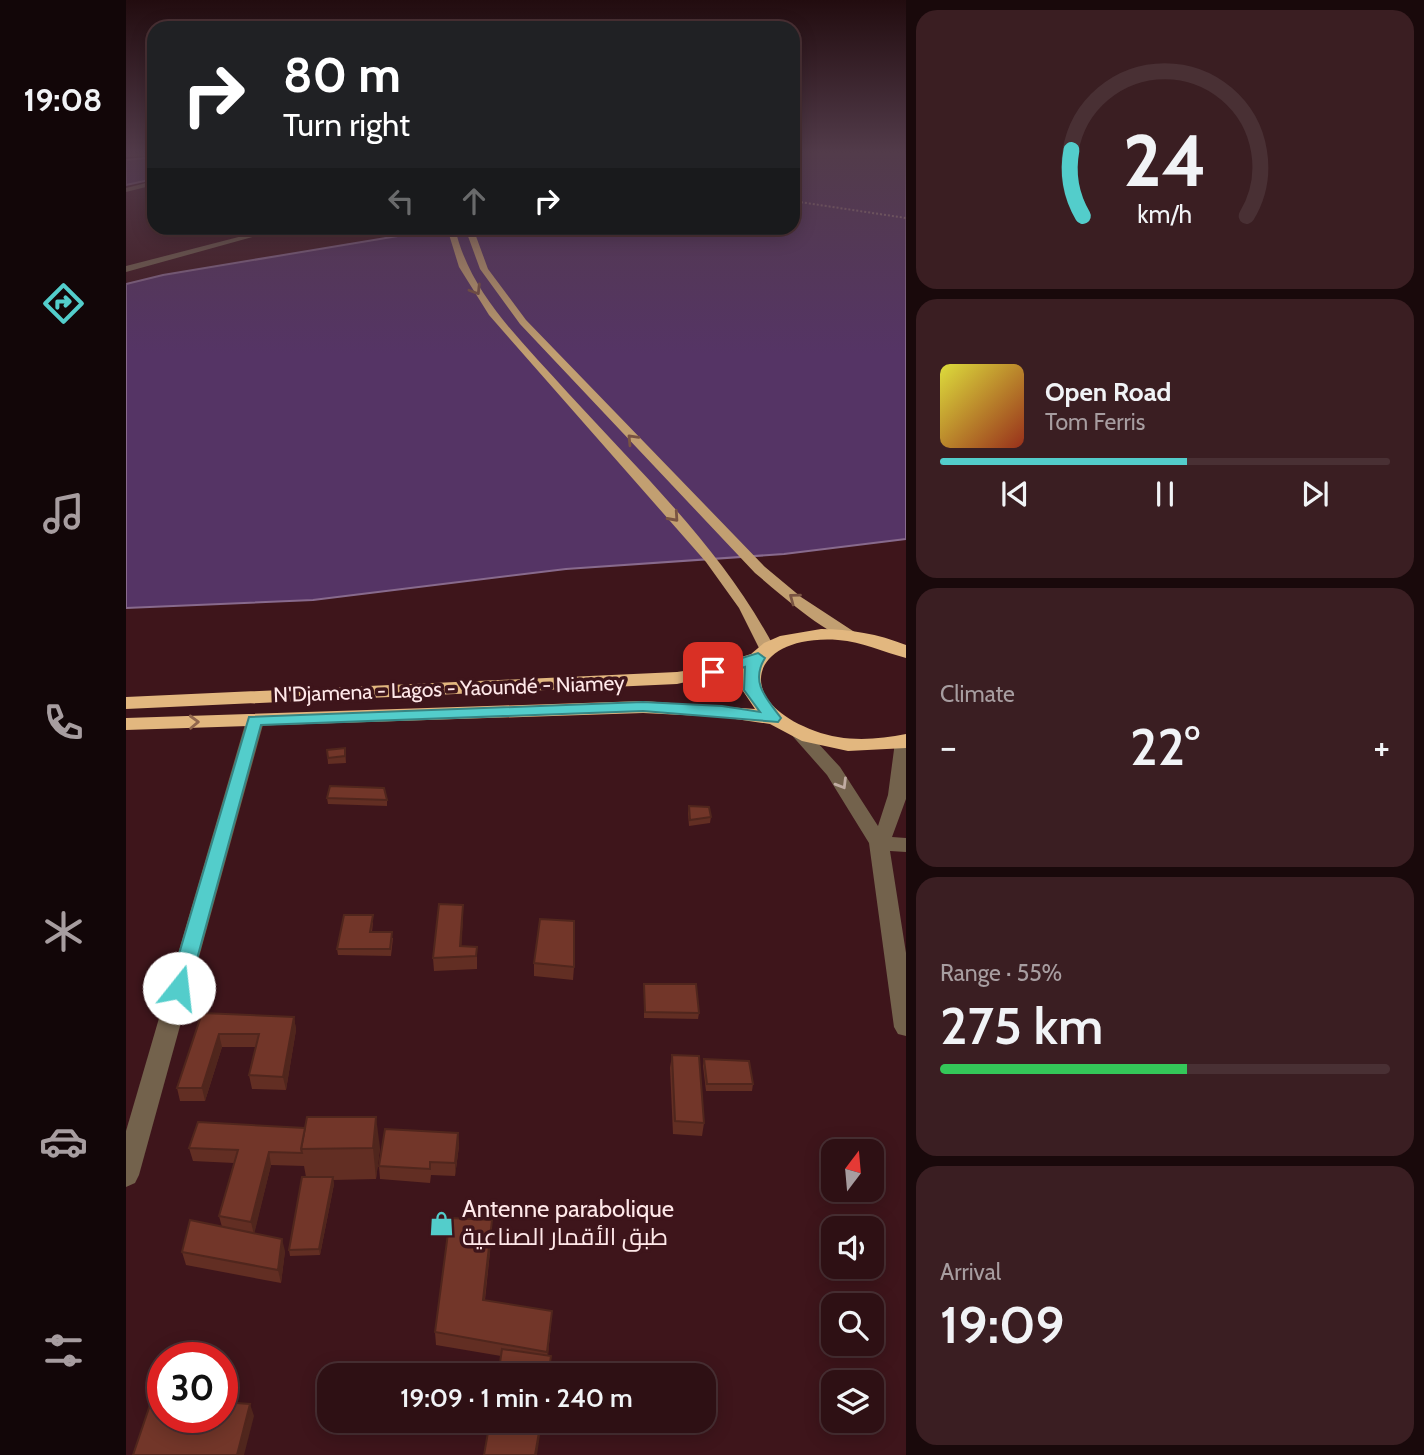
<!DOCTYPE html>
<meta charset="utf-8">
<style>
body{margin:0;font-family:Cabin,Cairo,sans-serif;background:#3a1e22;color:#f1f3f6;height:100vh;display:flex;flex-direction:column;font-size:26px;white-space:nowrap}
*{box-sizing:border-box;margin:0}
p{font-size:23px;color:#a79da0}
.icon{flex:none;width:38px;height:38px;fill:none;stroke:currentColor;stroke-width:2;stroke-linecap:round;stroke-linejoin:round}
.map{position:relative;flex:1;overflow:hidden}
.panel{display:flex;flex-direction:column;gap:10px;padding:10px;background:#19090b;width:518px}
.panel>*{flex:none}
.top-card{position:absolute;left:21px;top:21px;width:653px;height:214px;border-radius:21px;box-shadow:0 4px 18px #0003,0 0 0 2px #493034;background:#202124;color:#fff;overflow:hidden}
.needle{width:46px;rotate:16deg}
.fabs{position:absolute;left:695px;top:1139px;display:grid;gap:14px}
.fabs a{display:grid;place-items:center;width:63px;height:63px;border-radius:14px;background:#2e1014;box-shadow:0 4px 18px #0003,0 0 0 2px #493034;font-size:35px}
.speed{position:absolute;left:21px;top:1342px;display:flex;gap:14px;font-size:35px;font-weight:700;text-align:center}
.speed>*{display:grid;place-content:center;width:91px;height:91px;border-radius:50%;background:#2e1014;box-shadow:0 4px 18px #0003,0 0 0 2px #493034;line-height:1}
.speed .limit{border:10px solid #d22;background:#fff;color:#111}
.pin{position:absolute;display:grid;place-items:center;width:60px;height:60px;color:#fff;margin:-30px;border-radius:14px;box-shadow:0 4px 10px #0006}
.me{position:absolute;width:77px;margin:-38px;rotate:16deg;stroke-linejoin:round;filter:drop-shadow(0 0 5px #0008)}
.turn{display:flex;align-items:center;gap:24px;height:147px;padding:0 21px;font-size:32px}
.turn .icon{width:91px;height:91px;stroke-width:2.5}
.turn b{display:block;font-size:49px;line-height:60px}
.lanes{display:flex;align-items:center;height:66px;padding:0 21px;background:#0003;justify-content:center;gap:35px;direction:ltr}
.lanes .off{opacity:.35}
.big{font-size:52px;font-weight:600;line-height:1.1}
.panel .widget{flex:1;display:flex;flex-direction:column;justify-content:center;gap:10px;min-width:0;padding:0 24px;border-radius:21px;background:#3a1e22}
.panel .dial{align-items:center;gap:0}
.dial svg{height:182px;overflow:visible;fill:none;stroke:#493034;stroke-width:7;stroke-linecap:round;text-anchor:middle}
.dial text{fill:#f1f3f6;stroke:none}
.song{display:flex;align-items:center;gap:21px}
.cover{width:84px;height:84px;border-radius:10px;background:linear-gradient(135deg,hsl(60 70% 55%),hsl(10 70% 35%))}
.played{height:7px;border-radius:4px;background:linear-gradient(90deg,#53cdcb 55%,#493034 55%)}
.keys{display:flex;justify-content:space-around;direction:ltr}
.heat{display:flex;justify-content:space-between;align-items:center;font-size:38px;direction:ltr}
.charge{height:10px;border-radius:5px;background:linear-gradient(90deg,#34c759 55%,#493034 0)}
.trip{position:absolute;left:191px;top:1363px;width:399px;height:70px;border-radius:21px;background:#2e1014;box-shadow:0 4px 18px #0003,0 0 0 2px #493034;font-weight:600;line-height:70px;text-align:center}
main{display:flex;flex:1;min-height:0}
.tabs{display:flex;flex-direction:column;width:126px;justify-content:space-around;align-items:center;background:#120608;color:#a79da0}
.tabs .icon{width:49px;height:49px}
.tabs .active{color:#53cdcb}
.tabs b{font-size:32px;color:#f1f3f6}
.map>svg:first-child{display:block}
</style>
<main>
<nav class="tabs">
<b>19:08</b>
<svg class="icon active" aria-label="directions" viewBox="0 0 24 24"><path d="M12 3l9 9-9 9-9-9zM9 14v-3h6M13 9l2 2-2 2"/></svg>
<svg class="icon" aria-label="music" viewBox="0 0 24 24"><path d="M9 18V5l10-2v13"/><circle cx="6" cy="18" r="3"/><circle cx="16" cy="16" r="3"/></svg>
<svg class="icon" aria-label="phone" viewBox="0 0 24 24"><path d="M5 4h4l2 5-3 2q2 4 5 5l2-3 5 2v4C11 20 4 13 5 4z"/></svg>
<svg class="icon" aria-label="climate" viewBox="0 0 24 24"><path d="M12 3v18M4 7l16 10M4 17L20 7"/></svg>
<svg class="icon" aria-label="car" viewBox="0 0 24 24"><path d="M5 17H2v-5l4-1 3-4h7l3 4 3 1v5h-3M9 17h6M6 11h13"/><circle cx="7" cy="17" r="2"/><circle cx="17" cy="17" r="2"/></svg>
<svg class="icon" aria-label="filters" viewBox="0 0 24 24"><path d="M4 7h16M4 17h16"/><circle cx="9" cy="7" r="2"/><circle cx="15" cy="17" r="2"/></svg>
</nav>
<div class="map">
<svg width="780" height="1455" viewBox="0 0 780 1455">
<rect width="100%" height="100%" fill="#3e151b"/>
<g fill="#553465" stroke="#886a8d" stroke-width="2">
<polygon points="667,151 780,151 780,539 658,554 440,569 187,600 0,608 0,284 37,275 320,228 667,228"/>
<polygon points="19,158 28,160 28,179 0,185 0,160"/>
</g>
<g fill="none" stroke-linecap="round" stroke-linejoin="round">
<polyline stroke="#a6878a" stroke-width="2" stroke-dasharray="2 2" stroke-linecap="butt" points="667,201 780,218"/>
<g fill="#73624c" fill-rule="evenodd">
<polygon points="28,152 28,156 0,157 0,153"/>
<polygon points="28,181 28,185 0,192 0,188"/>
<polygon points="148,228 159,228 0,272 0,266"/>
<polygon points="129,716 138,721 13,1175 9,1183 0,1187 0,1131 120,721"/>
<polygon points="672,727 678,728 714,767 752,826 762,795 769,742 772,738 780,737 780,799 766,837 780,838 780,852 764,851 780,953 780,1036 772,1034 768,1027 743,843 701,775 663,732"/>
</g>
<g fill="#c29f71" fill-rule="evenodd">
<path d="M321 228H329C344 295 398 343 442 393 516 474 598 551 649 649L647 652H635L613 608 580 562 363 315 333 267Z"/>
<path d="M339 228H347L362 269 400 320 639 567 675 597 730 633 732 636 730 639C709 644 646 587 629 573L394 324 354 269Z"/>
</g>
<path fill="#e2b77f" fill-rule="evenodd" d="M695 629C724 629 752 634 780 645V658C757 652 737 642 712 640 625 634 604 700 689 731 718 742 750 740 780 734V748L722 751 676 741 644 724 596 717 517 713 0 730V718L517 701 629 709 615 688 616 669 551 684 0 709V697L551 672 584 667 625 654 638 643 654 636Z"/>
</g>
<g fill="#622e23">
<polygon points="219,748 220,763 202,764 201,750"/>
<polygon points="201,798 261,800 261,806 202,804"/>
<polygon points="563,806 585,817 584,823 563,826 562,813"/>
<polygon points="337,918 335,946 351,947 351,969 308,971 307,958"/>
<polygon points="247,922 246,932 267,938 265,956 212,955 211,949"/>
<polygon points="408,963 448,967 447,980 408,976"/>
<polygon points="518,984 573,1013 572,1019 518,1018"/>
<polygon points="76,1013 168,1017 170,1030 160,1090 126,1089 123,1075 130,1047 96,1047 79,1101 54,1101 51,1088"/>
<polygon points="546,1055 578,1123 576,1136 547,1134 544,1068"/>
<polygon points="578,1059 627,1084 626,1091 580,1091 577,1066"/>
<polygon points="332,1133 333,1146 329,1176 305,1175 304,1183 254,1179 253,1166"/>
<polygon points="63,1148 254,1148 250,1179 207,1180 208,1184 194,1255 164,1256 163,1250 180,1177 178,1166 145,1165 128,1233 159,1251 155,1283 60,1265 56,1252 96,1227 93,1216 108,1163 67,1161"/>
<polygon points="366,1233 359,1300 426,1311 422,1356 425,1356 424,1369 375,1356 310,1345 309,1332"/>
</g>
<g fill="#50261d">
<polygon points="539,228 567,228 567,229 539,232"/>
<polygon points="337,905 337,918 335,959 334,946"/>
<polygon points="168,1017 170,1030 160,1090 157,1077"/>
<polygon points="93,1034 96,1047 79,1101 76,1088"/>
<polygon points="250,1117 254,1148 250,1179 247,1148"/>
<polygon points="332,1133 333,1146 329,1176 329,1163"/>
<polygon points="143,1152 145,1165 128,1235 125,1222"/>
<polygon points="207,1177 208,1184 194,1255 193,1249"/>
<polygon points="366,1220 366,1233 357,1313 357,1300"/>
<polygon points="156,1239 159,1251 155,1283 152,1270"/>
<polygon points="426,1311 425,1324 421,1364 421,1352"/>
<polygon points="124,1404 128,1416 118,1455 111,1455"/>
<polygon points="415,1421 416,1421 411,1455 409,1455"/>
</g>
<g fill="#723629" stroke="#50261d" stroke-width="2">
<polygon points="219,748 219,756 202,758 201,750"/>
<polygon points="204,786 258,788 261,800 201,798"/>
<polygon points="563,806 583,807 585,817 564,820"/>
<polygon points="313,904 337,905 334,946 351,947 350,956 307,958"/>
<polygon points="218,915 247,915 244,932 266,932 264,949 211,949"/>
<polygon points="414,919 448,921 448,967 408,963"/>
<polygon points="518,984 570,984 573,1013 519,1012"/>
<polygon points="76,1013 168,1017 157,1077 123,1075 133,1034 93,1034 76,1088 51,1088"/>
<polygon points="546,1055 573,1056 578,1123 549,1121"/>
<polygon points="578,1059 623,1061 627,1084 581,1084"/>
<polygon points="181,1117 250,1117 247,1148 175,1149"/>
<polygon points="72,1122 179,1128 175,1149 176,1153 143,1152 125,1222 93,1216 112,1150 63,1148"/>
<polygon points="259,1129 332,1133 329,1163 304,1162 304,1169 253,1166"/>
<polygon points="176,1177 207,1177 193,1249 163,1250"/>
<polygon points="324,1218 366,1220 357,1300 426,1311 421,1352 309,1332"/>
<polygon points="64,1220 156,1239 152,1270 56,1252"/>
<polygon points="376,1349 425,1356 422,1376 372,1376"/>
<polygon points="27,1396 37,1397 37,1418 96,1418 96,1402 124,1404 111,1455 7,1455"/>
<polygon points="364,1421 415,1421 409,1455 358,1455"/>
</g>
<defs><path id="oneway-chevron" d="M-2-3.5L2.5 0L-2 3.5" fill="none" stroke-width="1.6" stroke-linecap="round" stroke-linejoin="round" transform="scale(1.75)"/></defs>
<g stroke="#795342">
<use href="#oneway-chevron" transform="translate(350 290) rotate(58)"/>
<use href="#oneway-chevron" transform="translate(506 439) rotate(-134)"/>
<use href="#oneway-chevron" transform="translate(548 517) rotate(48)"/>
<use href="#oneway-chevron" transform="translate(668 598) rotate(-143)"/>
</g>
<use stroke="#90664d" href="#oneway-chevron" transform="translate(68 722) rotate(-2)"/>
<use stroke="#c0aca2" href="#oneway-chevron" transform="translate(716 784) rotate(59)"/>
<linearGradient id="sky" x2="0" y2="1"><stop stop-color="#220c0f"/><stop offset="0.43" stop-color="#523b4a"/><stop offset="1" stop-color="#523b4a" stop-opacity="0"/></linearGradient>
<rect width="780" height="355" fill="url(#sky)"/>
<path fill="#53cdcb" stroke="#368584" stroke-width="2" d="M632 653 639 658C624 682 640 698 655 718L652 722 517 711 135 725 63 988 60 993 53 996 46 993 43 988 123 717 517 702 596 706 634 712 618 690 619 667 587 677 579 672 581 669Z"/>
<defs>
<symbol id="shop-bare" viewBox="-9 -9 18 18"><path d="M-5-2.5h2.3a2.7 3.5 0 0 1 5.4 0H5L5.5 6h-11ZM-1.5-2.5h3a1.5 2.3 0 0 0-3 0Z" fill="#53cdcb" stroke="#3e151b" stroke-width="2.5" paint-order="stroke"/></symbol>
</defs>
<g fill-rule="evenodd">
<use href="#shop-bare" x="298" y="1206" width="35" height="35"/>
</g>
<g text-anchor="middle" stroke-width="7" stroke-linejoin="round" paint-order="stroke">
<g font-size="21" fill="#ffe8e9" stroke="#3e151b">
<text transform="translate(323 689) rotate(-2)" y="7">N'Djamena - Lagos - Yaoundé - Niamey</text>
</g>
<g font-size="24" fill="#ffe8e9" stroke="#3e151b" text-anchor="start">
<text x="336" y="1217">Antenne parabolique<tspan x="336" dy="28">طبق الأقمار الصناعية</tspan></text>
</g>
</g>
</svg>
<div class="fabs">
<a><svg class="needle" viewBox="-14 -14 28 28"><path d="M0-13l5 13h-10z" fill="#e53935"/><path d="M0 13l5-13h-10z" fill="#a79da0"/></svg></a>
<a><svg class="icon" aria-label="sound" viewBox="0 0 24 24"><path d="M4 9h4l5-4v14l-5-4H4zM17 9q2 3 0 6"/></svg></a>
<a><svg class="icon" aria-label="search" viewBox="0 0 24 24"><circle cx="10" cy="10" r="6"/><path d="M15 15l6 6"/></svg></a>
<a><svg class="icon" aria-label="layers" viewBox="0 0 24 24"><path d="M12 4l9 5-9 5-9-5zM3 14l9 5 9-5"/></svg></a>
</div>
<div class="speed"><div class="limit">30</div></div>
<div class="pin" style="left:587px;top:672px;background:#d93025"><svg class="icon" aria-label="arrive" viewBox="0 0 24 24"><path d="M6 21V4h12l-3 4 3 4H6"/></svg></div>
<svg class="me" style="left:53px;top:988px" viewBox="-20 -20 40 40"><circle r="19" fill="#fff"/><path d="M0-13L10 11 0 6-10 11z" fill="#53cdcb"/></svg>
<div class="trip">19:09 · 1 min · 240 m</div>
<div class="top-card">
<div class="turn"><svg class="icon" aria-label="right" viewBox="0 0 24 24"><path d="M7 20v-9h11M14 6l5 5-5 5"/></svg><div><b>80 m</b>Turn right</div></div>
<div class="lanes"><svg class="icon off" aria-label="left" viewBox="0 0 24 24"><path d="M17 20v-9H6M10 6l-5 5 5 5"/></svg><svg class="icon off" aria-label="ahead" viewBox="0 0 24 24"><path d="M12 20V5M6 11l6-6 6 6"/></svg><svg class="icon" aria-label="right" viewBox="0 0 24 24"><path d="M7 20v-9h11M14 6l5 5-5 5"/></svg></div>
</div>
</div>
<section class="panel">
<div class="widget dial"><svg viewBox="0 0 100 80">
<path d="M14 69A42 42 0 1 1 86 69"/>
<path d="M14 69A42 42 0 0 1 9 40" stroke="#53cdcb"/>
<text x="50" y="56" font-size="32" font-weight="700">24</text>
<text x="50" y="72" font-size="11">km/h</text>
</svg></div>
<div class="widget">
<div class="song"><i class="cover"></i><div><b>Open Road</b><p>Tom Ferris</p></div></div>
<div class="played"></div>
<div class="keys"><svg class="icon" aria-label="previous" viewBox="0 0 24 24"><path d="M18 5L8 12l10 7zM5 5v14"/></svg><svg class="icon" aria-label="pause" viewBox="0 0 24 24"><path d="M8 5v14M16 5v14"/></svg><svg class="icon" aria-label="next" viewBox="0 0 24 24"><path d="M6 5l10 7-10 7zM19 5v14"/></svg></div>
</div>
<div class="widget"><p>Climate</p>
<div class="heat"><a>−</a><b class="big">22°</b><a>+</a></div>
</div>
<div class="widget"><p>Range · 55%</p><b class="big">275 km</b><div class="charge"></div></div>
<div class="widget"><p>Arrival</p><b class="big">19:09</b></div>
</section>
</main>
